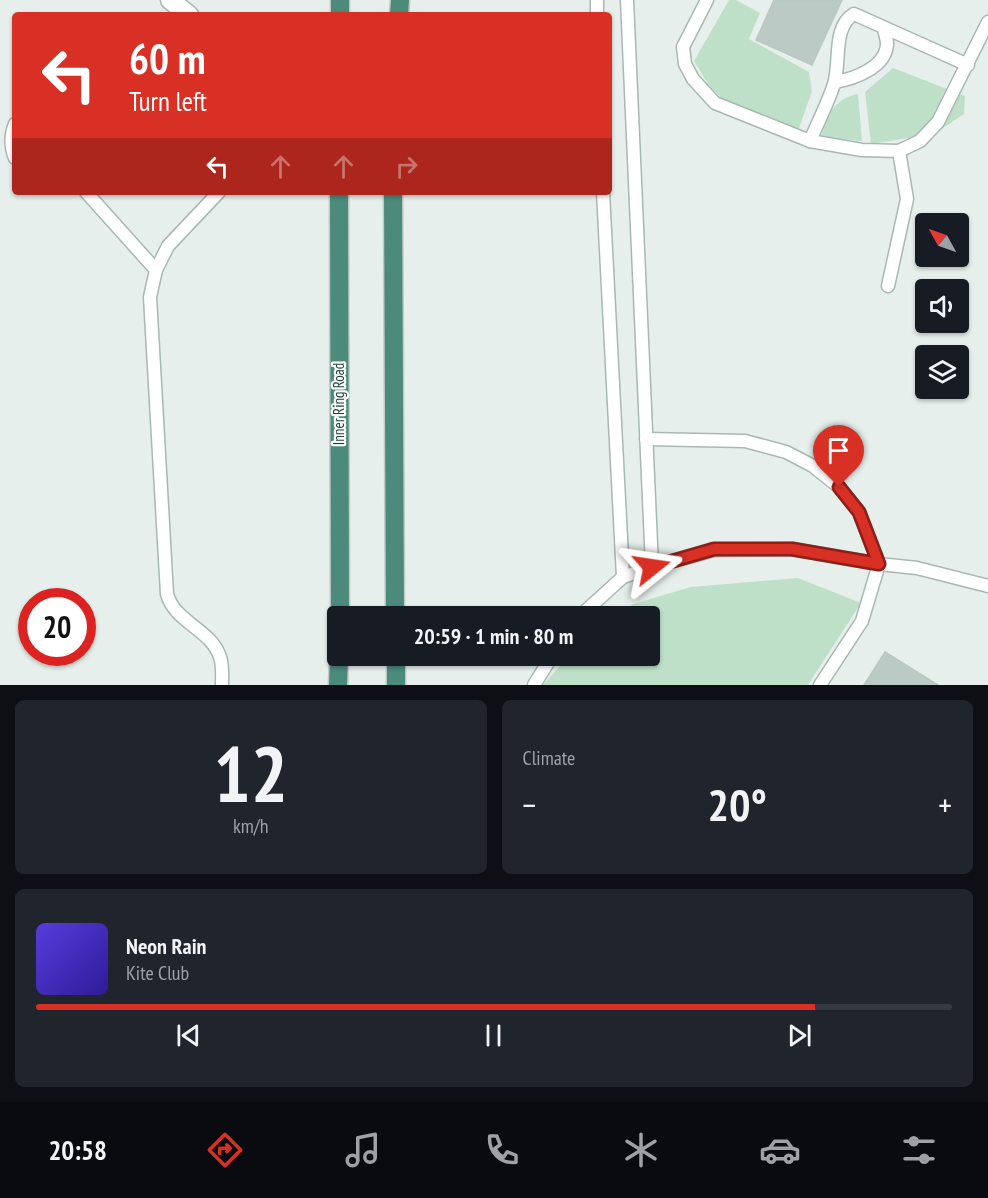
<!DOCTYPE html>
<meta charset="utf-8">
<style>
body{margin:0;font-family:"PT Sans Narrow",sans-serif;background:#20242c;color:#f1f3f6;height:100vh;display:flex;flex-direction:column;font-size:22px;white-space:nowrap}
*{box-sizing:border-box;margin:0}
p{font-size:20px;color:#9ea1a6}
.icon{flex:none;width:33px;height:33px;fill:none;stroke:currentColor;stroke-width:2;stroke-linecap:round;stroke-linejoin:round}
.map{position:relative;height:685px;overflow:hidden}
.drawer{display:flex;flex-direction:column;gap:15px;padding:15px;background:#0d0f14;flex:1}
.drawer>*{flex:none}
.top-card{position:absolute;left:12px;top:12px;width:600px;height:183px;border-radius:6px;box-shadow:0 2px 4px #0004;background:#d93025;color:#fff;overflow:hidden}
.needle{width:39px;rotate:310deg}
.tools{position:absolute;left:915px;top:213px;display:grid;gap:12px}
.tools a{display:grid;place-items:center;width:54px;height:54px;border-radius:6px;background:#171b24;box-shadow:0 2px 4px #0004;font-size:30px}
.speed{position:absolute;left:18px;top:588px;display:flex;gap:12px;font-size:30px;font-weight:700;text-align:center}
.speed>*{display:grid;place-content:center;width:78px;height:78px;border-radius:50%;background:#171b24;box-shadow:0 2px 4px #0004;line-height:1}
.speed .limit{border:9px solid #d22;background:#fff;color:#111}
.pin{position:absolute;display:grid;place-items:center;width:51px;height:51px;color:#fff;margin:-62px -26px;border-radius:50% 50% 50% 0;rotate:-45deg;box-shadow:0 0 6px #0007}
.pin .icon{rotate:45deg}
.me{position:absolute;width:66px;margin:-33px;rotate:75deg;stroke-linejoin:round;filter:drop-shadow(0 0 4px #0008)}
.turn{display:flex;align-items:center;gap:21px;height:126px;padding:0 18px;font-size:27px}
.turn .icon{width:78px;height:78px;stroke-width:2.5}
.turn b{display:block;font-size:42px;line-height:51px}
.lanes{display:flex;align-items:center;height:57px;padding:0 18px;background:#0003;justify-content:center;gap:30px;direction:ltr}
.lanes .off{opacity:.35}
.big{font-size:45px;font-weight:700;line-height:1.1}
.drawer .widget{flex:1;display:flex;flex-direction:column;justify-content:center;gap:9px;min-width:0;padding:0 21px;border-radius:9px;background:#20242c}
.drawer .dial{align-items:center;gap:0}
.dial b{font-size:78px;line-height:1}
.song{display:flex;align-items:center;gap:18px}
.cover{width:72px;height:72px;border-radius:9px;background:linear-gradient(135deg,hsl(250 70% 55%),hsl(250 70% 35%))}
.played{height:6px;border-radius:3px;background:linear-gradient(90deg,#d93025 85%,#363941 85%)}
.keys{display:flex;justify-content:space-around;direction:ltr}
.heat{display:flex;justify-content:space-between;align-items:center;font-size:33px;direction:ltr}
.drawer .tiles{flex:1;display:grid;gap:15px;grid-template-columns:1fr 1fr}
.widget:last-child{grid-column:span 2}
.trip{position:absolute;left:327px;top:606px;width:333px;height:60px;border-radius:6px;background:#171b24;box-shadow:0 2px 4px #0004;font-weight:700;line-height:60px;text-align:center}
.tabs{display:flex;height:96px;justify-content:space-around;align-items:center;background:#090b0e;color:#9ea1a6}
.tabs .icon{width:42px;height:42px}
.tabs .active{color:#d93025}
.tabs b{font-size:27px;color:#f1f3f6}
.map>svg:first-child{display:block}
</style>
<div class="map">
<svg width="988" height="685" viewBox="0 0 988 685">
<rect width="100%" height="100%" fill="#e6efeb"/>
<g fill="#bfe0c8">
<polygon points="729,0 736,0 760,13 749,39 809,72 812,91 797,134 735,112 708,84 694,61"/>
<polygon points="893,68 965,96 964,114 934,134 871,144 865,92"/>
<path d="M858 94 862 141 821 137C828 115 833 99 858 94Z"/>
<polygon points="798,578 861,603 808,685 543,685 569,656 650,656 650,616 616,616 633,604 691,587"/>
</g>
<g fill="#bbcac4" stroke="#b8c9c2" stroke-width="1.5">
<polygon points="774,0 842,0 812,65 756,40"/>
<polygon points="885,652 938,685 864,685"/>
</g>
<g fill="none" stroke-linecap="round" stroke-linejoin="round">
<defs>
<g id="service">
<polyline points="597,0 597,15"/>
<polyline points="627,0 652,567"/>
<polyline points="707,0 683,47 685,64 693,79 715,103 810,141 862,150 899,151 920,141 938,122 988,22"/>
<path d="M835 82C853 79 886 68 887 44 887 39 885 34 884 29"/>
<path d="M15 124C10 136 10 146 15 158"/>
<path d="M810 141C818 122 828 103 834 84 841 62 832 27 854 14L968 65"/>
<polyline points="86,192 156,270"/>
<path d="M219 192 168 246 156 270 150 297 167 594C175 623 211 629 220 657 223 665 222 676 222 685"/>
<polyline points="603,192 623,577"/>
<polyline points="888,286 907,199 899,151"/>
<polyline points="646,439 745,441 786,452 813,466 839,487 859,512 879,564 862,621 820,685"/>
<polyline points="580,616 623,577 652,567 714,550 792,549 879,564 917,568 988,586"/>
<polyline points="534,685 552,656"/>
</g>
<polyline id="tertiary" points="170,0 189,15"/>
<g id="trunk">
<polyline points="340,15 340,0"/>
<polyline points="399,15 400,0"/>
<polyline points="339,192 340,616"/>
<polyline points="393,192 395,616"/>
<polyline points="396,656 396,685"/>
<polyline points="338,685 339,656"/>
</g>
</defs>
<use href="#service" stroke="#a8b8b2" stroke-width="15"/>
<use href="#tertiary" stroke="#a8b8b2" stroke-width="21"/>
<use href="#trunk" stroke="#c2cac8" stroke-width="21"/>
<use href="#service" stroke="#fff" stroke-width="12"/>
<use href="#tertiary" stroke="#fff" stroke-width="18"/>
<use href="#trunk" stroke="#4c8a7c" stroke-width="18"/>
</g>
<g fill="none" stroke-linecap="round" stroke-linejoin="round">
<defs>
<polyline id="route" points="652,567 714,549 792,549 879,564 859,512 839,487"/>
</defs>
<use href="#route" stroke="#8d1f18" stroke-width="15"/>
<use href="#route" stroke="#d93025" stroke-width="10"/>
</g>
<g text-anchor="middle" stroke-width="4.5" stroke-linejoin="round" paint-order="stroke">
<g font-size="15" fill="#24423a" stroke="#f7fbf9">
<text transform="translate(339 404) rotate(-90)" y="5">Inner Ring Road</text>
</g>
</g>
</svg>
<div class="tools">
<a><svg class="needle" viewBox="-14 -14 28 28"><path d="M0-13l5 13h-10z" fill="#e53935"/><path d="M0 13l5-13h-10z" fill="#9ea1a6"/></svg></a>
<a><svg class="icon" aria-label="sound" viewBox="0 0 24 24"><path d="M4 9h4l5-4v14l-5-4H4zM17 9q2 3 0 6"/></svg></a>
<a><svg class="icon" aria-label="layers" viewBox="0 0 24 24"><path d="M12 4l9 5-9 5-9-5zM3 14l9 5 9-5"/></svg></a>
</div>
<div class="speed"><div class="limit">20</div></div>
<div class="pin" style="left:839px;top:487px;background:#d93025"><svg class="icon" aria-label="arrive" viewBox="0 0 24 24"><path d="M6 21V4h12l-3 4 3 4H6"/></svg></div>
<svg class="me" style="left:652px;top:567px" viewBox="-20 -20 40 40"><path d="M0-17L14 15 0 8-14 15z" fill="#d93025" stroke="#fff" stroke-width="4"/></svg>
<div class="trip">20:59 · 1 min · 80 m</div>
<div class="top-card">
<div class="turn"><svg class="icon" aria-label="left" viewBox="0 0 24 24"><path d="M17 20v-9H6M10 6l-5 5 5 5"/></svg><div><b>60 m</b>Turn left</div></div>
<div class="lanes"><svg class="icon" aria-label="left" viewBox="0 0 24 24"><path d="M17 20v-9H6M10 6l-5 5 5 5"/></svg><svg class="icon off" aria-label="ahead" viewBox="0 0 24 24"><path d="M12 20V5M6 11l6-6 6 6"/></svg><svg class="icon off" aria-label="ahead" viewBox="0 0 24 24"><path d="M12 20V5M6 11l6-6 6 6"/></svg><svg class="icon off" aria-label="right" viewBox="0 0 24 24"><path d="M7 20v-9h11M14 6l5 5-5 5"/></svg></div>
</div>
</div>
<section class="drawer">
<div class="tiles">
<div class="widget dial"><b>12</b><p>km/h</p></div>
<div class="widget"><p>Climate</p>
<div class="heat"><a>−</a><b class="big">20°</b><a>+</a></div>
</div>
<div class="widget">
<div class="song"><i class="cover"></i><div><b>Neon Rain</b><p>Kite Club</p></div></div>
<div class="played"></div>
<div class="keys"><svg class="icon" aria-label="previous" viewBox="0 0 24 24"><path d="M18 5L8 12l10 7zM5 5v14"/></svg><svg class="icon" aria-label="pause" viewBox="0 0 24 24"><path d="M8 5v14M16 5v14"/></svg><svg class="icon" aria-label="next" viewBox="0 0 24 24"><path d="M6 5l10 7-10 7zM19 5v14"/></svg></div>
</div>
</div>
</section>
<nav class="tabs">
<b>20:58</b>
<svg class="icon active" aria-label="directions" viewBox="0 0 24 24"><path d="M12 3l9 9-9 9-9-9zM9 14v-3h6M13 9l2 2-2 2"/></svg>
<svg class="icon" aria-label="music" viewBox="0 0 24 24"><path d="M9 18V5l10-2v13"/><circle cx="6" cy="18" r="3"/><circle cx="16" cy="16" r="3"/></svg>
<svg class="icon" aria-label="phone" viewBox="0 0 24 24"><path d="M5 4h4l2 5-3 2q2 4 5 5l2-3 5 2v4C11 20 4 13 5 4z"/></svg>
<svg class="icon" aria-label="climate" viewBox="0 0 24 24"><path d="M12 3v18M4 7l16 10M4 17L20 7"/></svg>
<svg class="icon" aria-label="car" viewBox="0 0 24 24"><path d="M5 17H2v-5l4-1 3-4h7l3 4 3 1v5h-3M9 17h6M6 11h13"/><circle cx="7" cy="17" r="2"/><circle cx="17" cy="17" r="2"/></svg>
<svg class="icon" aria-label="filters" viewBox="0 0 24 24"><path d="M4 7h16M4 17h16"/><circle cx="9" cy="7" r="2"/><circle cx="15" cy="17" r="2"/></svg>
</nav>
